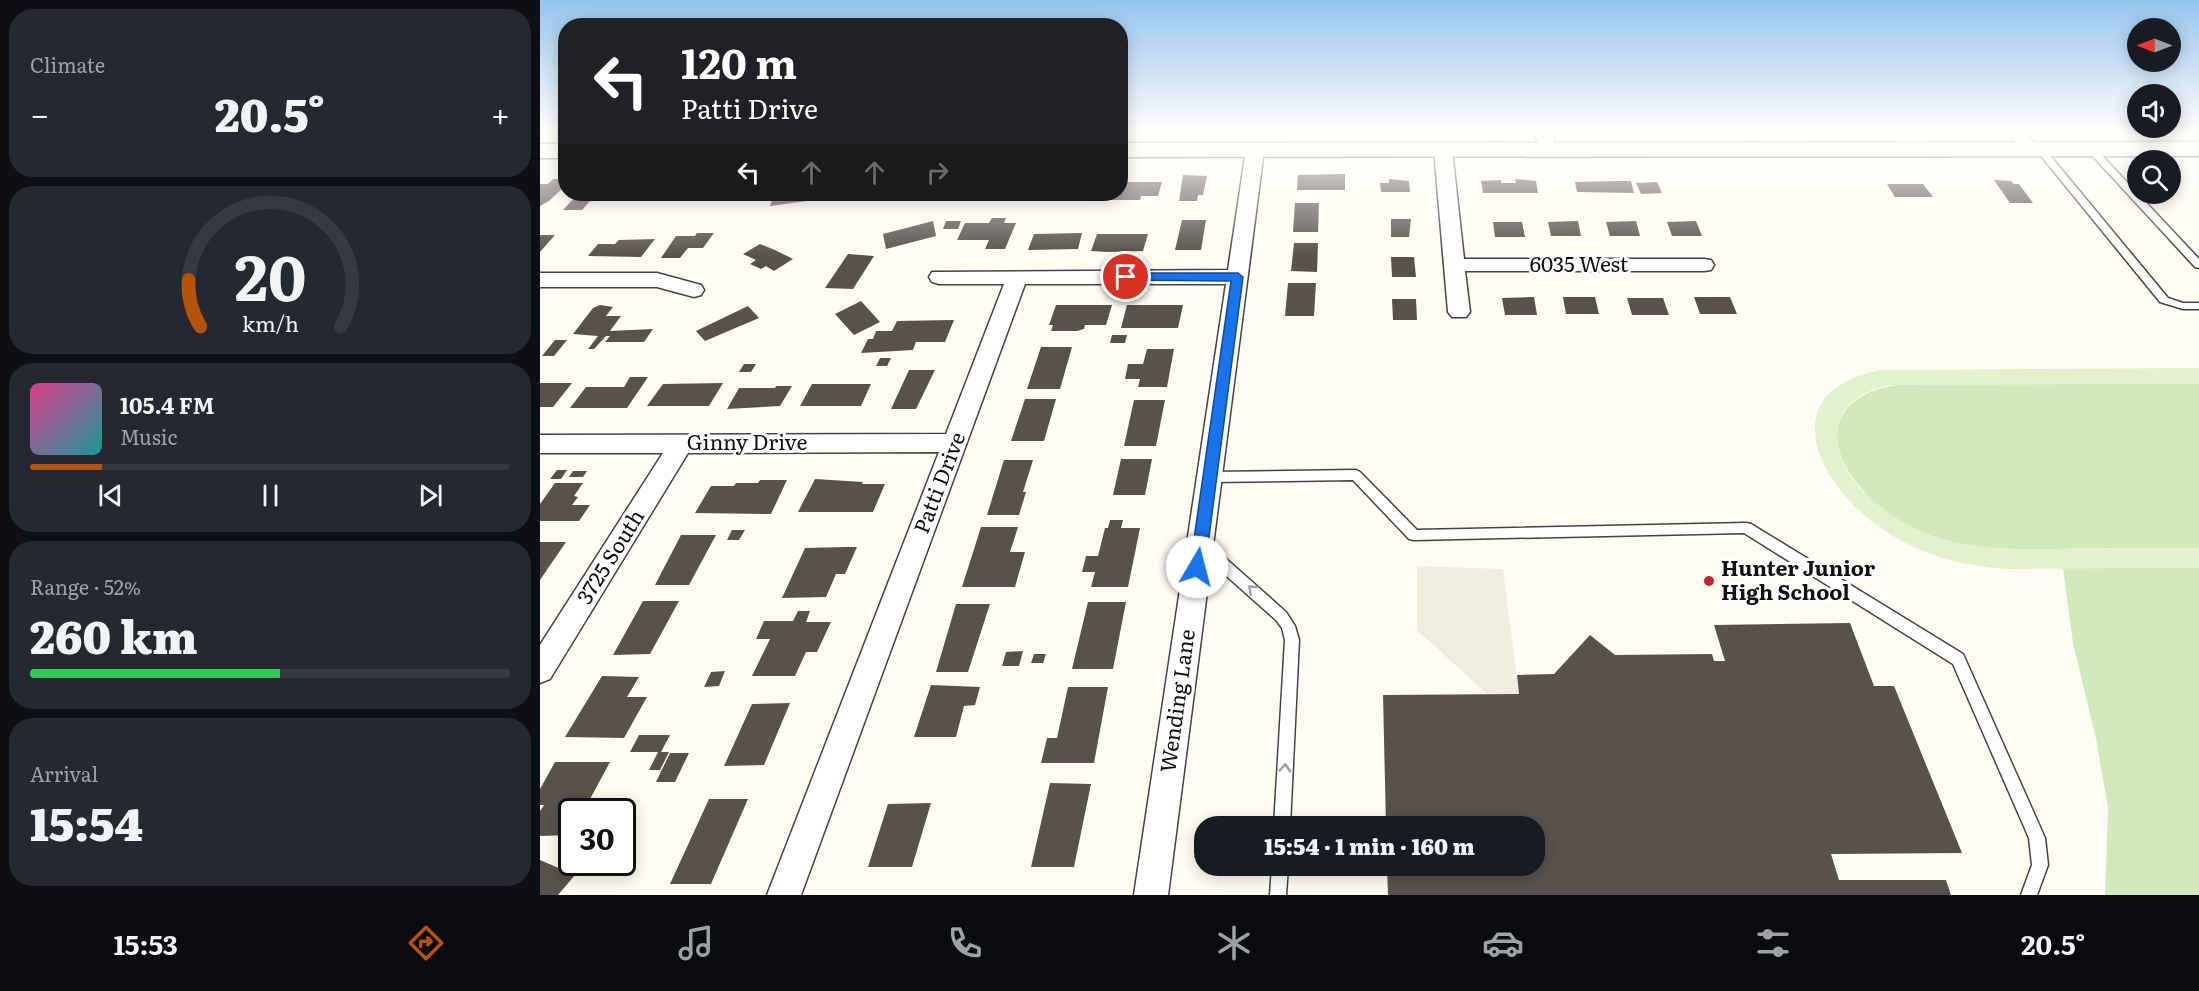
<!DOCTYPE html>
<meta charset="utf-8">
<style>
body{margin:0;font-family:Literata,serif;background:#242831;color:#f1f3f6;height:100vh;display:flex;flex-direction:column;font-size:22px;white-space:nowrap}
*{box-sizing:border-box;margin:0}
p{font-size:20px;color:#9ea1a6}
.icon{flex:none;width:33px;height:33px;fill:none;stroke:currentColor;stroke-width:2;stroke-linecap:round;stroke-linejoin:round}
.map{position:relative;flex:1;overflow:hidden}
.sheet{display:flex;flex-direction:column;gap:9px;padding:9px;background:#0d0f14;width:540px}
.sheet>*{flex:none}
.hud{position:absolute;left:18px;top:18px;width:570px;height:183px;border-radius:24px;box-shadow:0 3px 15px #0003;background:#202124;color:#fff;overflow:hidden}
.needle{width:39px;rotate:270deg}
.buttons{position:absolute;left:1587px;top:18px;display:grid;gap:12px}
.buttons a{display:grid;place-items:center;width:54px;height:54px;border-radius:50%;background:#171b24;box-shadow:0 3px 15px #0003;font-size:30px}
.speed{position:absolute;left:18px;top:798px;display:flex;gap:12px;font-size:30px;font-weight:700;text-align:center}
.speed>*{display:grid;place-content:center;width:78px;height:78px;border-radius:50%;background:#171b24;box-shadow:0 3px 15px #0003;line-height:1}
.speed .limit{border:3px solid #111;border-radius:9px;background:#fff;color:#111}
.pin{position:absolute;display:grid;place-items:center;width:51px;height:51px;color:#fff;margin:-26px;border:3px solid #fff;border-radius:50%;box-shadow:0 2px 6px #0007}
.me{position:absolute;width:66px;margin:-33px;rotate:8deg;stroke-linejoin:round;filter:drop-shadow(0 0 4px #0008)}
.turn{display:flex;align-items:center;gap:21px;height:126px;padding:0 24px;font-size:27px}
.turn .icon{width:78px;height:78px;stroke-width:2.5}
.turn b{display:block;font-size:42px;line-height:51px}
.lanes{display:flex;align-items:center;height:57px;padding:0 24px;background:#0003;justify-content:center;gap:30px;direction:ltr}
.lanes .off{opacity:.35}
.big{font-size:45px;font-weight:800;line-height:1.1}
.sheet .card{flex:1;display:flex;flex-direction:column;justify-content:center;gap:9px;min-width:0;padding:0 21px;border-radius:24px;background:#242831}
.sheet .dial{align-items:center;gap:0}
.dial svg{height:156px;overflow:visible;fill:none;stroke:#363941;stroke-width:7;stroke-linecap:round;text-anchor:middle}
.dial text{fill:#f1f3f6;stroke:none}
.song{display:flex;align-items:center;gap:18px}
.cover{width:72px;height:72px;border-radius:9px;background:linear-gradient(135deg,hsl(330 70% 55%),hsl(180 70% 35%))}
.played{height:6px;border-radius:3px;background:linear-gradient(90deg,#b45309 15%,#363941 15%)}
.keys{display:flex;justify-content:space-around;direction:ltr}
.heat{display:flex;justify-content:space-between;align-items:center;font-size:33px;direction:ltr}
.charge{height:9px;border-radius:4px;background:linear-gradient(90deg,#34c759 52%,#363941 0)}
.trip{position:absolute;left:654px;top:816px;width:351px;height:60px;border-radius:24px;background:#171b24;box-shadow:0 3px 15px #0003;font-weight:800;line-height:60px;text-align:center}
.tab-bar{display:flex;height:96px;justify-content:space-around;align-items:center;background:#090b0e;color:#9ea1a6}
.tab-bar .icon{width:42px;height:42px}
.tab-bar .selected{color:#b45309}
.tab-bar b{font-size:27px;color:#f1f3f6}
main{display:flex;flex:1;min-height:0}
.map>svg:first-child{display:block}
</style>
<main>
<section class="sheet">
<div class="card"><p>Climate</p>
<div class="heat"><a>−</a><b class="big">20.5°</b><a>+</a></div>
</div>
<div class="card dial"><svg viewBox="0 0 100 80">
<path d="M14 69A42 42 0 1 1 86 69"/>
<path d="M14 69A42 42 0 0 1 8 45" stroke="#b45309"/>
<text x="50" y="56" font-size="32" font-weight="700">20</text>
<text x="50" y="72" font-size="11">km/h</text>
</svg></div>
<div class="card">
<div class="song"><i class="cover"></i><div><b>105.4 FM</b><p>Music</p></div></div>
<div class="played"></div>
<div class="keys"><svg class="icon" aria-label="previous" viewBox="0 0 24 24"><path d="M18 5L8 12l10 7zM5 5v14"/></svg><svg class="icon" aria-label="pause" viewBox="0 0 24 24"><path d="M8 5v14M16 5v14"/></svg><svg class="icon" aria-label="next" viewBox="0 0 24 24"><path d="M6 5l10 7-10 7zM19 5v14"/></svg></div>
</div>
<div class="card"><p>Range · 52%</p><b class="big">260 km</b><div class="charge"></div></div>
<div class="card"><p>Arrival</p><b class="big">15:54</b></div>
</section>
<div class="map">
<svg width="1659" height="895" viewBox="0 0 1659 895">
<rect width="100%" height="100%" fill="#fffdf3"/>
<g fill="#d2eabb">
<path d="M1365 384H1659V548C1610 548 1562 548 1513 549 1480 549 1446 552 1414 543 1379 535 1344 516 1321 488 1275 435 1298 390 1365 384Z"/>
<polygon points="1523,568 1659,568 1659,895 1565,895 1568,808 1556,739 1533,643"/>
</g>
<path fill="#e3f1cd" d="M1659 368V384L1349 385C1324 391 1298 404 1297 434 1296 456 1310 479 1326 494 1388 553 1452 549 1531 549 1574 548 1616 548 1659 548V568L1466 569C1424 566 1384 556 1348 533 1281 491 1227 392 1341 370Z"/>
<polygon fill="#f0ede0" points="877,566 963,569 979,694 947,694 877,630"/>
<g fill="#58514c">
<polygon points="805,174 805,190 757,190 758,175"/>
<polygon points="643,175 667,176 663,195 658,195 657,201 639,201"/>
<polygon points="13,179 26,179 26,185 9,201 0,206 0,184 8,184"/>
<polygon points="849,179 869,181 870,192 841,192 840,183 849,183"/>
<polygon points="975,179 996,181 998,193 943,193 941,181 961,180 961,183 976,183"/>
<polygon points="1454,180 1471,181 1474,184 1479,184 1493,203 1470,203"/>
<polygon points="1076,181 1091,181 1094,193 1037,192 1035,182"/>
<polygon points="580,182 622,182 618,196 601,196 600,200 570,200 572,194 580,194"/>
<polygon points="1117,182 1122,193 1101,194 1096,183"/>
<polygon points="1347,184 1383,184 1393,197 1355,197"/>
<polygon points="82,194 76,201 50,201 42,210 23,210 37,195"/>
<polygon points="152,194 169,194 166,198 148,198"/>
<polygon points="234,194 290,194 289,198 230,206"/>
<polygon points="332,194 381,194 379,197 330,197"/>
<polygon points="452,194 498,194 495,201 476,201 478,196 450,196"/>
<polygon points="511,194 560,194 559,196 510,196"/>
<polygon points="755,203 779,203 778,232 753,232"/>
<polygon points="452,218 466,218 464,223 476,223 465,249 445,249 449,240 417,240 425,223 449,223"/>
<polygon points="851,219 871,219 869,237 851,237"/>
<polygon points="642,220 666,220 661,250 635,250"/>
<polygon points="393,221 396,236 346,249 343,234"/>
<polygon points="406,221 421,221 418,229 403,229"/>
<polygon points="1038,221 1041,236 1011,236 1008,222"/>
<polygon points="1096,221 1100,236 1070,236 1066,222"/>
<polygon points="1156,221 1162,236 1132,236 1127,222"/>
<polygon points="953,222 982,222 985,237 955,237"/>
<polygon points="157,233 174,233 163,248 148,248 140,258 121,258 136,236 155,236"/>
<polygon points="542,233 538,249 488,250 494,234"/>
<polygon points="557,234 608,234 603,251 566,252 551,251"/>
<polygon points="0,235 15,235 0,252"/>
<polygon points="115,239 101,257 48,256 58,244 75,244 79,240"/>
<polygon points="754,243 778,243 777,272 751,271"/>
<polygon points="220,244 235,250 253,259 234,271 226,266 221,269 210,264 216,260 203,254"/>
<polygon points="308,254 334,256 313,289 285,288"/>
<polygon points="851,257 874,257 876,277 852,277"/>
<polygon points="748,283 776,283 774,316 745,316"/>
<polygon points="994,297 997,315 965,315 962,298"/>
<polygon points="1023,297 1055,297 1059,314 1026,314"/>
<polygon points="1154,297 1190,297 1197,314 1160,314"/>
<polygon points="1087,298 1123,298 1129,315 1092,315"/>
<polygon points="852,299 876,299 877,320 853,320"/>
<polygon points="321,301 340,322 314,335 295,314"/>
<polygon points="60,305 73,307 66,316 81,316 70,331 113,329 104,342 65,342 70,336 66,336 54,349 48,349 58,336 33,334 53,308"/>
<polygon points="516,305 572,305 566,325 545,325 544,329 537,331 511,331 513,325 509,325"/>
<polygon points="587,305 643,305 638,328 581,328"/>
<polygon points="208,306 219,318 165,341 156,331"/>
<polygon points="414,320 405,342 376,342 373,350 321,353 328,339 333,339 336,331 352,331 357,321"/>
<polygon points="572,335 587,335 585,343 570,343"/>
<polygon points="15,340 27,340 14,356 2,356"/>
<polygon points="501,347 532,347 520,389 487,389"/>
<polygon points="607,349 634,349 627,387 598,387 600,379 585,379 588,364 603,364"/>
<polygon points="340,358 351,358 347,366 336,366"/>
<polygon points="204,364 216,364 211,372 199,372"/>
<polygon points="369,370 395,370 376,409 351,409"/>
<polygon points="90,377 108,377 87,408 30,408 46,387 84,387"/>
<polygon points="0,383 32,383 13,407 0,407"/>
<polygon points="183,383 169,406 107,406 123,384"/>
<polygon points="272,384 331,384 321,406 260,406"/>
<polygon points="236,386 252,386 240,406 187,409 199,388 235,388"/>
<polygon points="485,399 516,399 504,441 471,441"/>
<polygon points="594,400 625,400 616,446 584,446"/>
<polygon points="581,459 612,459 605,495 573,495"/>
<polygon points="464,460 493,460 483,492 486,492 479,515 447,515"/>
<polygon points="17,470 27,470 21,479 10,479"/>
<polygon points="33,471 47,471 43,477 29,477"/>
<polygon points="275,479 323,482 322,484 345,484 333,512 258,512"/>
<polygon points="220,480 247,480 231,514 155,513 171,486 194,486 196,483 218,483"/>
<polygon points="15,483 43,483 34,496 38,497 32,505 50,505 39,521 0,521 0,504"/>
<polygon points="570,520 583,520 581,528 600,528 588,587 551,587 555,572 542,572 546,556 558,556 565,528 568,528"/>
<polygon points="441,527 478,527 470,552 485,552 475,587 422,587"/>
<polygon points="192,530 205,530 199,540 187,540"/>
<polygon points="141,535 176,535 149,585 115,585"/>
<polygon points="0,542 26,542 0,580"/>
<polygon points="306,547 317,547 305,574 296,574 286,597 242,598 265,548"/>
<polygon points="103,601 139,601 110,654 73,655"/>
<polygon points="548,602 586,602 573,669 532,669"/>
<polygon points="416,604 450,604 428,672 396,672"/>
<polygon points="258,611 270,611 266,622 291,622 277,652 266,652 255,676 212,676 230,639 216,639 224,621 253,621"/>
<polygon points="1310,623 1334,686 1354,686 1422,853 1291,854 1299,880 1406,880 1411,895 848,895 847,866 994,866 994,826 846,826 843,695 979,694 977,675 1014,674 1050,635 1075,655 1172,654 1174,661 1185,661 1174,625"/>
<polygon points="483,651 479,666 462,666 466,652"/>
<polygon points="494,654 506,654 503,663 491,663"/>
<polygon points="185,671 179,686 164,687 171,672"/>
<polygon points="62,676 99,677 87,697 107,697 84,738 25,737"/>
<polygon points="391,685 440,687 435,705 424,706 416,737 374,737"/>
<polygon points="528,687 568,687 554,763 501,763 507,738 517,738"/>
<polygon points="250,703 224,765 184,766 212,704"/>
<polygon points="99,735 130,735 121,752 129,752 120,770 109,770 118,752 90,752"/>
<polygon points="130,753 149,753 135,782 116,782"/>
<polygon points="15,762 70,762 43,812 32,812 31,835 0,836 0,811 4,805 0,805 0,789"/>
<polygon points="510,783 551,784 534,867 491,867"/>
<polygon points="169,799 208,799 171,884 130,884"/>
<polygon points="391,803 372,867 328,867 348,804"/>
<polygon points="0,860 35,875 18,895 0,895"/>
</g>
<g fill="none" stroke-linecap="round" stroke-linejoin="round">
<defs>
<g id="service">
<polygon points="1500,146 1503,147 1628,298 1643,303 1659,303 1659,309 1643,309 1620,302 1497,151 1496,149"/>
<polygon points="1551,146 1554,147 1659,259 1659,268 1655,267 1548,151 1548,147"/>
<polygon points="816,470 820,472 877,530 1206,523 1211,524 1423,654 1505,838 1508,865 1497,895 1481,895 1492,865 1489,838 1413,664 1204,533 874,540 869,539 813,480 670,482 666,480 664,477 666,474 670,472"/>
<polygon points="660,539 665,540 746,612 755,626 759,640 750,826 734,826 745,640 742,628 736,620 655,548 653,544 655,540"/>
<polygon points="732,866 748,866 746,895 730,895"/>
</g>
<g id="minor">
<polygon points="994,131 1011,131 1017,150 1014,154 1002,154"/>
<polygon points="1466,131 1483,131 1501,149 1498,153 1486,153"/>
<polygon points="715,145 724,150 628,895 594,895 686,284 485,284 261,895 227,895 399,452 148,453 10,679 0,683 0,645 123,453 0,453 0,435 406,434 464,284 399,284 392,282 389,277 392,272 688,270 706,150"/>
<polygon points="903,145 912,150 924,259 1164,259 1171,260 1174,265 1171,270 1164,271 925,271 930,312 926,317 912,317 908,312 894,150"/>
<polygon points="0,273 117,273 161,285 164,290 161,295 154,297 117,287 0,287"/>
</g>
<g id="tertiary">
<polygon points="1659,142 1659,156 580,157 580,143"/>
<rect x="0" y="144" width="26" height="14"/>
</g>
</defs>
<use href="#service" stroke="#434343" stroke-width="3"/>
<use href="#minor" stroke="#434343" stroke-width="3"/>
<use href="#tertiary" stroke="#434343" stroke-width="3"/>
<use href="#service" fill="#fff" fill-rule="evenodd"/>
<use href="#minor" fill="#fff" fill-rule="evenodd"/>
<use href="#tertiary" fill="#fff" fill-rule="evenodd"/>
</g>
<defs><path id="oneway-chevron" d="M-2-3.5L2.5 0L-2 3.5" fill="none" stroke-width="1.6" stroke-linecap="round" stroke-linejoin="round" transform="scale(1.5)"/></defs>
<g stroke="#9f9f9f">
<use href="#oneway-chevron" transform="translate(712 589) rotate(-138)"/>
<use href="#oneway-chevron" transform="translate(745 768) rotate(-87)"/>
</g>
<linearGradient id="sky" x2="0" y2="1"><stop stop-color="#94c4ee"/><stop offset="0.51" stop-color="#fffefa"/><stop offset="1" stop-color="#fffefa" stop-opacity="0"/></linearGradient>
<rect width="1659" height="256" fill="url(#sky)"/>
<polygon fill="#1a73e8" stroke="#114b97" stroke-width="1.5" points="586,273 698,273 703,277 665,567 657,573 650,567 691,281 582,280 582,274"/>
<circle fill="#c02728" stroke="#fff" stroke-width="2" cx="1169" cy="581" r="6"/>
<g text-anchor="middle" stroke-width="6" stroke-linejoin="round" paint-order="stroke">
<g font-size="21" fill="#101010" stroke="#fff">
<text x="1039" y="272">6035 West</text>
<text x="207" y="450">Ginny Drive</text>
<text transform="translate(400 483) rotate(-69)" y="7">Patti Drive</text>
<text transform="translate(71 557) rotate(-58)" y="7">3725 South</text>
<text transform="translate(638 701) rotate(-82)" y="7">Wending Lane</text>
</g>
<g font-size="21" font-weight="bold" fill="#101010" stroke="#fff" text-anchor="start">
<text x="1181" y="576">Hunter Junior<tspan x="1181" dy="24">High School</tspan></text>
</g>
</g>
</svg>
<div class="buttons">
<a><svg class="needle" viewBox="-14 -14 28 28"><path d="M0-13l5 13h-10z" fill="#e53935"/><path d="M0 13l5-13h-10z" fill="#9ea1a6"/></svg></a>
<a><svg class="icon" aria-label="sound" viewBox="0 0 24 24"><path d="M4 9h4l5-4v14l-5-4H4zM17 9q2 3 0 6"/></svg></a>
<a><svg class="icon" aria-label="search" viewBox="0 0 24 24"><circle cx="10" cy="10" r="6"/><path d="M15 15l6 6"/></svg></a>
</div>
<div class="speed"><div class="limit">30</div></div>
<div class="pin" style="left:586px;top:277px;background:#d93025"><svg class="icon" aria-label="arrive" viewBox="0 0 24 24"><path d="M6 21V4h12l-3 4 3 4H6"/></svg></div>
<svg class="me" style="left:657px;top:567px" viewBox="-20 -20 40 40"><circle r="19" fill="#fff"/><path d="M0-13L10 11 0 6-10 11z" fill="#1a73e8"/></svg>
<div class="trip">15:54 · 1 min · 160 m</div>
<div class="hud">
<div class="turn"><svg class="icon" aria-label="left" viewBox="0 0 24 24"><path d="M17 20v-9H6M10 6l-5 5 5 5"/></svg><div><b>120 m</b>Patti Drive</div></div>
<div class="lanes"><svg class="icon" aria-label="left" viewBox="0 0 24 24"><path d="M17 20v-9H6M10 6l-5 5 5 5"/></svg><svg class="icon off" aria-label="ahead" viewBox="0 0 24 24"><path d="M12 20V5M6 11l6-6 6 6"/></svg><svg class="icon off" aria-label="ahead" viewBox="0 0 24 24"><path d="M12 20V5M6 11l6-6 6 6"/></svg><svg class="icon off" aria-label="right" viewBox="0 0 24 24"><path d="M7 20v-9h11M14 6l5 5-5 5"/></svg></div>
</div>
</div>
</main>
<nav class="tab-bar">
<b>15:53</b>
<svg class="icon selected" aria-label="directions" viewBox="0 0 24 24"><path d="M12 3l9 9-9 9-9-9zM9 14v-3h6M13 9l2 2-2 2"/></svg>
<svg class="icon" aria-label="music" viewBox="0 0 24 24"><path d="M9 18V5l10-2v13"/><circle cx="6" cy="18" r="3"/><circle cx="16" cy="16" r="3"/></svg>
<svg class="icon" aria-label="phone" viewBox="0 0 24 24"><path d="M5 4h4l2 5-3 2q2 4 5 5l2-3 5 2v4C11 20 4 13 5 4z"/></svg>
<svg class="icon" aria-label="climate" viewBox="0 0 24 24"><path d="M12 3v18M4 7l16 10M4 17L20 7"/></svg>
<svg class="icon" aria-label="car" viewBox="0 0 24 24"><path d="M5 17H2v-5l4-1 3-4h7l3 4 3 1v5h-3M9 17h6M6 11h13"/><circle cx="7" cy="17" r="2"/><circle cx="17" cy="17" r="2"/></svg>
<svg class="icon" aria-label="filters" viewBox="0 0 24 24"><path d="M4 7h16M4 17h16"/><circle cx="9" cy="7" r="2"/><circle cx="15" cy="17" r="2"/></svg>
<b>20.5°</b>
</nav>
